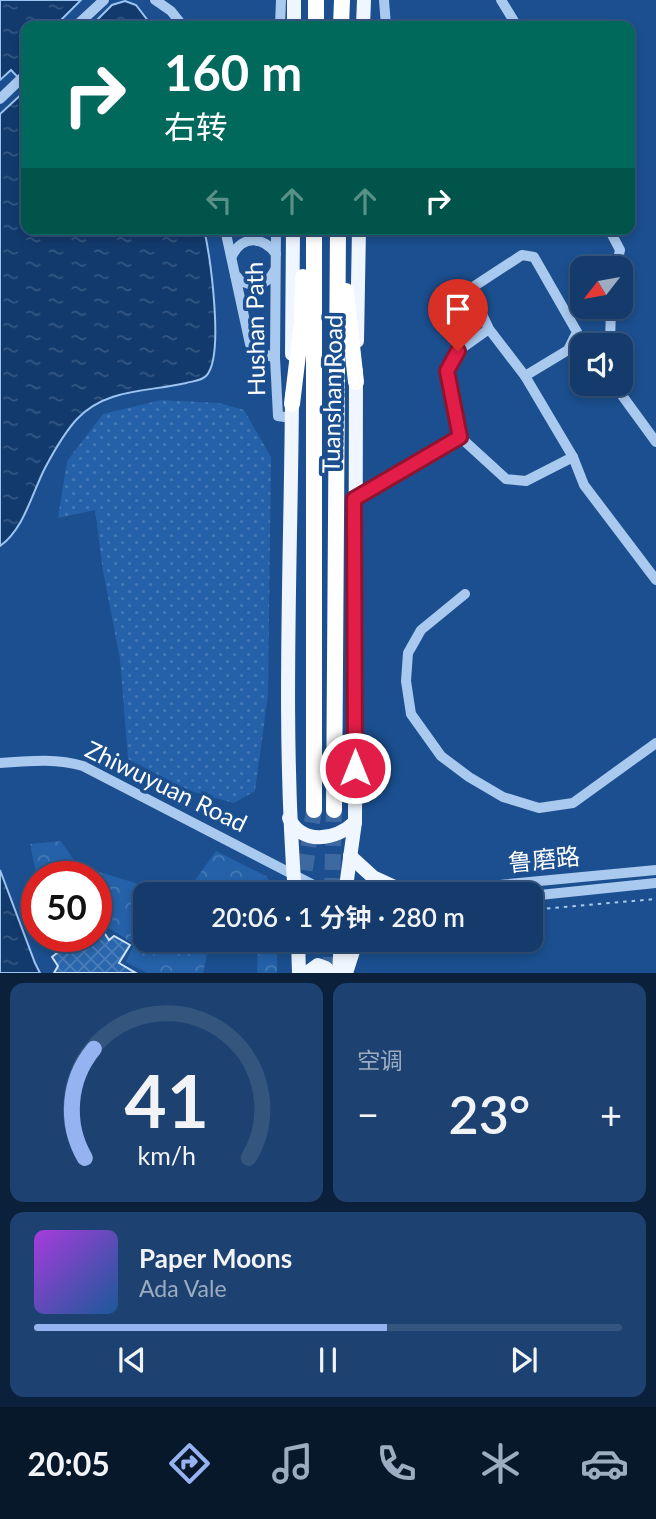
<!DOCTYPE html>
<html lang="zh">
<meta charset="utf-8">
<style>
body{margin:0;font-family:Lato,"Noto Sans SC",sans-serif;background:#1d4271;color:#f1f3f6;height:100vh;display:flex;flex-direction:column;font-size:26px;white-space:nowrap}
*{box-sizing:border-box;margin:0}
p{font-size:23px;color:#9dadc1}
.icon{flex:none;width:38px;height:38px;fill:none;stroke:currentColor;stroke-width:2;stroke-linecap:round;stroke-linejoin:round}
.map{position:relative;height:973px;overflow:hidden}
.details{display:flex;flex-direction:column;gap:10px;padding:10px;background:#0b203b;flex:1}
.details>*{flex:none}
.banner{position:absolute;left:21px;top:21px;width:614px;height:214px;border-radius:14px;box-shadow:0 4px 10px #0003,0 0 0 2px #33557e;background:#00695c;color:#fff;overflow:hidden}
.needle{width:46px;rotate:239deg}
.fabs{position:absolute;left:570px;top:256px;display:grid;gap:14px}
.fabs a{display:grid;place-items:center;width:63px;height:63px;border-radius:14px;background:#143b6b;box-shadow:0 4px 10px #0003,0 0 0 2px #33557e;font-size:35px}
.speed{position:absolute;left:21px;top:861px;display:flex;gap:14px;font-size:35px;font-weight:700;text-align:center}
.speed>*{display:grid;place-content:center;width:91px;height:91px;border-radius:50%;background:#143b6b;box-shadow:0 4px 10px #0003,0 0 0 2px #33557e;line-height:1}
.speed .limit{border:10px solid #d22;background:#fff;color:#111}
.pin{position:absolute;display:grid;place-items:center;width:60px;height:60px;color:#fff;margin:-72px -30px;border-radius:50% 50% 50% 0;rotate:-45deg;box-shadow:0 0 7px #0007}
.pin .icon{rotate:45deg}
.me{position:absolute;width:77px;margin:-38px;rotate:0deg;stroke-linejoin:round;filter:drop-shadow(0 0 5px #0008)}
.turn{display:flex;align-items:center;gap:24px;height:147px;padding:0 28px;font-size:32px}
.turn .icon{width:91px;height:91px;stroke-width:2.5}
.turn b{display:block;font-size:49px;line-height:60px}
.lanes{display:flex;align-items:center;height:66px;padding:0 28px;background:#0003;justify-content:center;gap:35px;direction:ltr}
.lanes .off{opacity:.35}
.big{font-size:52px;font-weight:600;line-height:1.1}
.details .card{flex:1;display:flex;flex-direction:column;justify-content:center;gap:10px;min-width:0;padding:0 24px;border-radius:14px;background:#1d4271}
.details .dial{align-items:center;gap:0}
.dial svg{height:182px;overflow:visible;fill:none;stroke:#33557e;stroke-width:7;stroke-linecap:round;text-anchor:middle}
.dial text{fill:#f1f3f6;stroke:none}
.song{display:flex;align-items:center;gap:21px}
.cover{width:84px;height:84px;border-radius:10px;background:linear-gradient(135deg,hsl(280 70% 55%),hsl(210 70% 35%))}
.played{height:7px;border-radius:4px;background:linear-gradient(90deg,#95b2f1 60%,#33557e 60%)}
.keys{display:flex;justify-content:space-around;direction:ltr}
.heat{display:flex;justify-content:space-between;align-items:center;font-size:38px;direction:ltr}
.details .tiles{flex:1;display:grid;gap:10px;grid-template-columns:1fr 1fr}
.card:last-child{grid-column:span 2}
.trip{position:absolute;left:133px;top:882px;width:410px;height:70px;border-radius:14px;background:#143b6b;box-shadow:0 4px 10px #0003,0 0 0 2px #33557e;font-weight:600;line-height:70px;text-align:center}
.dock{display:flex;height:112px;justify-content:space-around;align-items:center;background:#08182b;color:#9dadc1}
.dock .icon{width:49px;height:49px}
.dock .current{color:#95b2f1}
.dock b{font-size:32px;color:#f1f3f6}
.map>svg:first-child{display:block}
</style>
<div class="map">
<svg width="656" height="973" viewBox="0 0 656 973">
<defs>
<pattern id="grass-dots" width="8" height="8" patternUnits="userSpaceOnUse" patternTransform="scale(1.75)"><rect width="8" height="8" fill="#2461a8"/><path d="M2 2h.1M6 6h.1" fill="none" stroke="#4579b5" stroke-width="1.8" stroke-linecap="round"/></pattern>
<pattern id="forest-crowns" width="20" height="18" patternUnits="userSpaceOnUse" patternTransform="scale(1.75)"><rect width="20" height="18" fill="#2461a8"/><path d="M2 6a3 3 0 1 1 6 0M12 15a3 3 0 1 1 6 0" fill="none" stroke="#4579b5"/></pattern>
<pattern id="water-ripples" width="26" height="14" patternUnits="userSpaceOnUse" patternTransform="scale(1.75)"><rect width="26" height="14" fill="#123a6d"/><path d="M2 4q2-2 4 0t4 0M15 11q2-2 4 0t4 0" fill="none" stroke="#365883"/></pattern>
<pattern id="building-cross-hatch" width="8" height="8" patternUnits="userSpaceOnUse" patternTransform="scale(1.75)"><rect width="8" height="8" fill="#2a66ad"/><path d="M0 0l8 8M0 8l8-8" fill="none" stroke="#4a7db9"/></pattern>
</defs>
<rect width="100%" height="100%" fill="#1b4f8f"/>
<polygon fill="url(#grass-dots)" points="161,400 219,403 244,410 271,457 268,695 255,791 234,803 187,790 128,759 120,659 103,571 95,510 58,518 67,461 103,414"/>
<g fill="url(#forest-crowns)">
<polygon points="61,841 75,862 80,866 171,894 145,894 145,940 210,940 203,973 147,973 126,962 134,944 96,920 96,877 37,877 30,844"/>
<polygon points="216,851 266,876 278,894 185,894"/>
<polygon points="258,940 277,940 277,973 257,973"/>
</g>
<g fill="url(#water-ripples)" stroke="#9cc4f0" stroke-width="2">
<polygon points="0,0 81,0 55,26 26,26 26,86 11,70 0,80"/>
<polygon points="125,1 136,5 152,26 91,26 112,5"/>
<path d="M26 90V229H204C210 256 225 357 206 376 201 381 193 381 186 383 148 392 106 388 77 419 64 433 54 451 45 468 32 493 24 529 0 546V114Z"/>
<polygon points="0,870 35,963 40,973 0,973"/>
</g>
<polygon fill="url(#building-cross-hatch)" stroke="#cfe3fa" stroke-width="2" points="96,920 109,940 114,936 130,945 119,963 136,973 54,973 58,966 52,957 79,936 96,936"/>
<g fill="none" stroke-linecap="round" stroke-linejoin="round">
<g stroke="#3d69a0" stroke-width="16" stroke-dasharray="16 8" stroke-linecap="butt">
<polyline points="301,894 314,810"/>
<polyline points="332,894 334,810"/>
<polyline points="330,973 331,940"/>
</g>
<g stroke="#a9c9ee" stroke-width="2" stroke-dasharray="3.5 5" stroke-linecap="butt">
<polyline points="530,910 656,899"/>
<polyline points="372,946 379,940"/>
</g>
<g stroke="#a9c9ee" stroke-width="10">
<polyline points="155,0 171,11 183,26"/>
<polyline points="384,0 386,26"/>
<polyline points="501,0 517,26"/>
<polyline points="76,26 104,0"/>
<polyline points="280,26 281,0"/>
<polyline points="0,99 26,74"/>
<polyline points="225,229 250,344 256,351 275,358"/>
<polyline points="276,229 275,358 278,416 291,418"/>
<polyline points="609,229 620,250 616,268"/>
<path d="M232 256C242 235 263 236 276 254"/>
<path d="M235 275C248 289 266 288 275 270"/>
<polyline points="610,345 611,306"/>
<polyline points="613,383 656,442"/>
<polyline points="460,437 506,479 526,481 573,457 525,376"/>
<polyline points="573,457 584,485 656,580"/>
<polyline points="354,499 460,437 447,371 458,351 489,329 470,289 522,255 534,257 577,332 568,350 525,376 489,329"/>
<polyline points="465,594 421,630 408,653 406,681 411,714 441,756 469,777 503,797 539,808 573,803 656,743"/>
<path d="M0 763C28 761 56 758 83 766L331 894"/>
<polyline points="404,894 656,870"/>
<polyline points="530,896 656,883"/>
</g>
<g stroke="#f0f6ff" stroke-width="14">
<polyline points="294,26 294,0"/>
<polyline points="363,26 364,0"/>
<polyline points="357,341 359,229"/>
<polyline points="292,354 293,229"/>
<path d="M292 395C291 562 282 728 295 894"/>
<path d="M289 818C302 846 336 840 355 822"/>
<polyline points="350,856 373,877 410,894"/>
<polyline points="345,894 355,822 356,371"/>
<polyline points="298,940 299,973"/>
<polyline points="339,972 341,940"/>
<polyline points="307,973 318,965 326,968 329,973"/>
<polyline points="346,973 354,948 360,940"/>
</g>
<g stroke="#fff" stroke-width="16">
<polyline points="316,26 316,0"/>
<polyline points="341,26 342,0"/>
<polyline points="346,291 356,382"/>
<polyline points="292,404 302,321 303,277"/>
<polyline points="314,810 314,229"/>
<polyline points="334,810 338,229"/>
</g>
</g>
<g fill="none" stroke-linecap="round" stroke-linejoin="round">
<defs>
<polyline id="route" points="355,768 354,499 460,437 447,371 458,351"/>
</defs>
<use href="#route" stroke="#92132f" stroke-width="18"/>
<use href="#route" stroke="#e11d48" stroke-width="12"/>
</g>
<g text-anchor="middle" stroke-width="7" stroke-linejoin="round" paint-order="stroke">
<g font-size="24" fill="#fff" stroke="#1b4f8f">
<text transform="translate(256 329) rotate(-91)" y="8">Hushan Path</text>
<text transform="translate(333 394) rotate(-89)" y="8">Tuanshan Road</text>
<text transform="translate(166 787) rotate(26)" y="8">Zhiwuyuan Road</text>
<text transform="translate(544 860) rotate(-6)" y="8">鲁磨路</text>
</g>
</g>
</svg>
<div class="fabs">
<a><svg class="needle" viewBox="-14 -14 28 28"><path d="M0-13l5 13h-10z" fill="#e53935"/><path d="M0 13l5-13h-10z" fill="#9dadc1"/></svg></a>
<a><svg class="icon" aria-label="sound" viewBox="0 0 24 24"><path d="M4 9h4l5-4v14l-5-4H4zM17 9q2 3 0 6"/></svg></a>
</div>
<div class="speed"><div class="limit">50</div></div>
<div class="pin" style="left:458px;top:351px;background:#d93025"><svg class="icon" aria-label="arrive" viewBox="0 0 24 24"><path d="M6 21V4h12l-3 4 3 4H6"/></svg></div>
<svg class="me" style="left:355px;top:768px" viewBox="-20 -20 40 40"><circle r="17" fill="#e11d48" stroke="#fff" stroke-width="3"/><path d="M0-11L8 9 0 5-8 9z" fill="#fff"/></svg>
<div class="trip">20:06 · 1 分钟 · 280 m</div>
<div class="banner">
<div class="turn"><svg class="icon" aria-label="right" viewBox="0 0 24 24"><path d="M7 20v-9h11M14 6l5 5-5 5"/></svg><div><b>160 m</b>右转</div></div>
<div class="lanes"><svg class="icon off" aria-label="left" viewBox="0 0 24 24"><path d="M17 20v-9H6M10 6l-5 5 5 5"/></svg><svg class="icon off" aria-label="ahead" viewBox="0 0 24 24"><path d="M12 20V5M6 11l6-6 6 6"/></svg><svg class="icon off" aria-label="ahead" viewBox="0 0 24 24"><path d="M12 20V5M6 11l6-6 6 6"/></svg><svg class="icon" aria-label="right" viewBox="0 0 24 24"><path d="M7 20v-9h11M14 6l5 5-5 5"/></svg></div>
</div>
</div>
<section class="details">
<div class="tiles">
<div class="card dial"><svg viewBox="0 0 100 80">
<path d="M14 69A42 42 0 1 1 86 69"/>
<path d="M14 69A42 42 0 0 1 18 21" stroke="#95b2f1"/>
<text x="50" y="56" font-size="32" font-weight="700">41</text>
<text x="50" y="72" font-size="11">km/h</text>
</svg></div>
<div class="card"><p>空调</p>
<div class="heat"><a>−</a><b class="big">23°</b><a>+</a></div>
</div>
<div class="card">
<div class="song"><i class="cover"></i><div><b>Paper Moons</b><p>Ada Vale</p></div></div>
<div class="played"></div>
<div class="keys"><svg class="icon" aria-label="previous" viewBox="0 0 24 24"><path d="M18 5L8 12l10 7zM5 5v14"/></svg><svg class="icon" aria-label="pause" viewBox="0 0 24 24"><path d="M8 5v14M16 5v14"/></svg><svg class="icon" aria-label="next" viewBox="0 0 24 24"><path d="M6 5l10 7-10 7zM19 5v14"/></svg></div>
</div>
</div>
</section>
<nav class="dock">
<b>20:05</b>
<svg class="icon current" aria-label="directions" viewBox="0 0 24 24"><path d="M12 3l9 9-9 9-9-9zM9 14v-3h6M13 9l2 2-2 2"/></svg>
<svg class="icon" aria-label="music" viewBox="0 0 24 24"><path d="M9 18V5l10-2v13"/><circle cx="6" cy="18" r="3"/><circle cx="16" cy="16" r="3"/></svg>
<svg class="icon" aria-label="phone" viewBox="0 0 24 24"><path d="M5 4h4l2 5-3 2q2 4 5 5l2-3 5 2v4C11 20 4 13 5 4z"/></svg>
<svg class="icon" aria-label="climate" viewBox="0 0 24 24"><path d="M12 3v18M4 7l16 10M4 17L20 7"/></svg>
<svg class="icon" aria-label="car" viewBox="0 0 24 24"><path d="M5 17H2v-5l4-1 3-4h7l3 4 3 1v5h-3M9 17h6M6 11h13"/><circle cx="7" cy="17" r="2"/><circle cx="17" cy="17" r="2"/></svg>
</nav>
